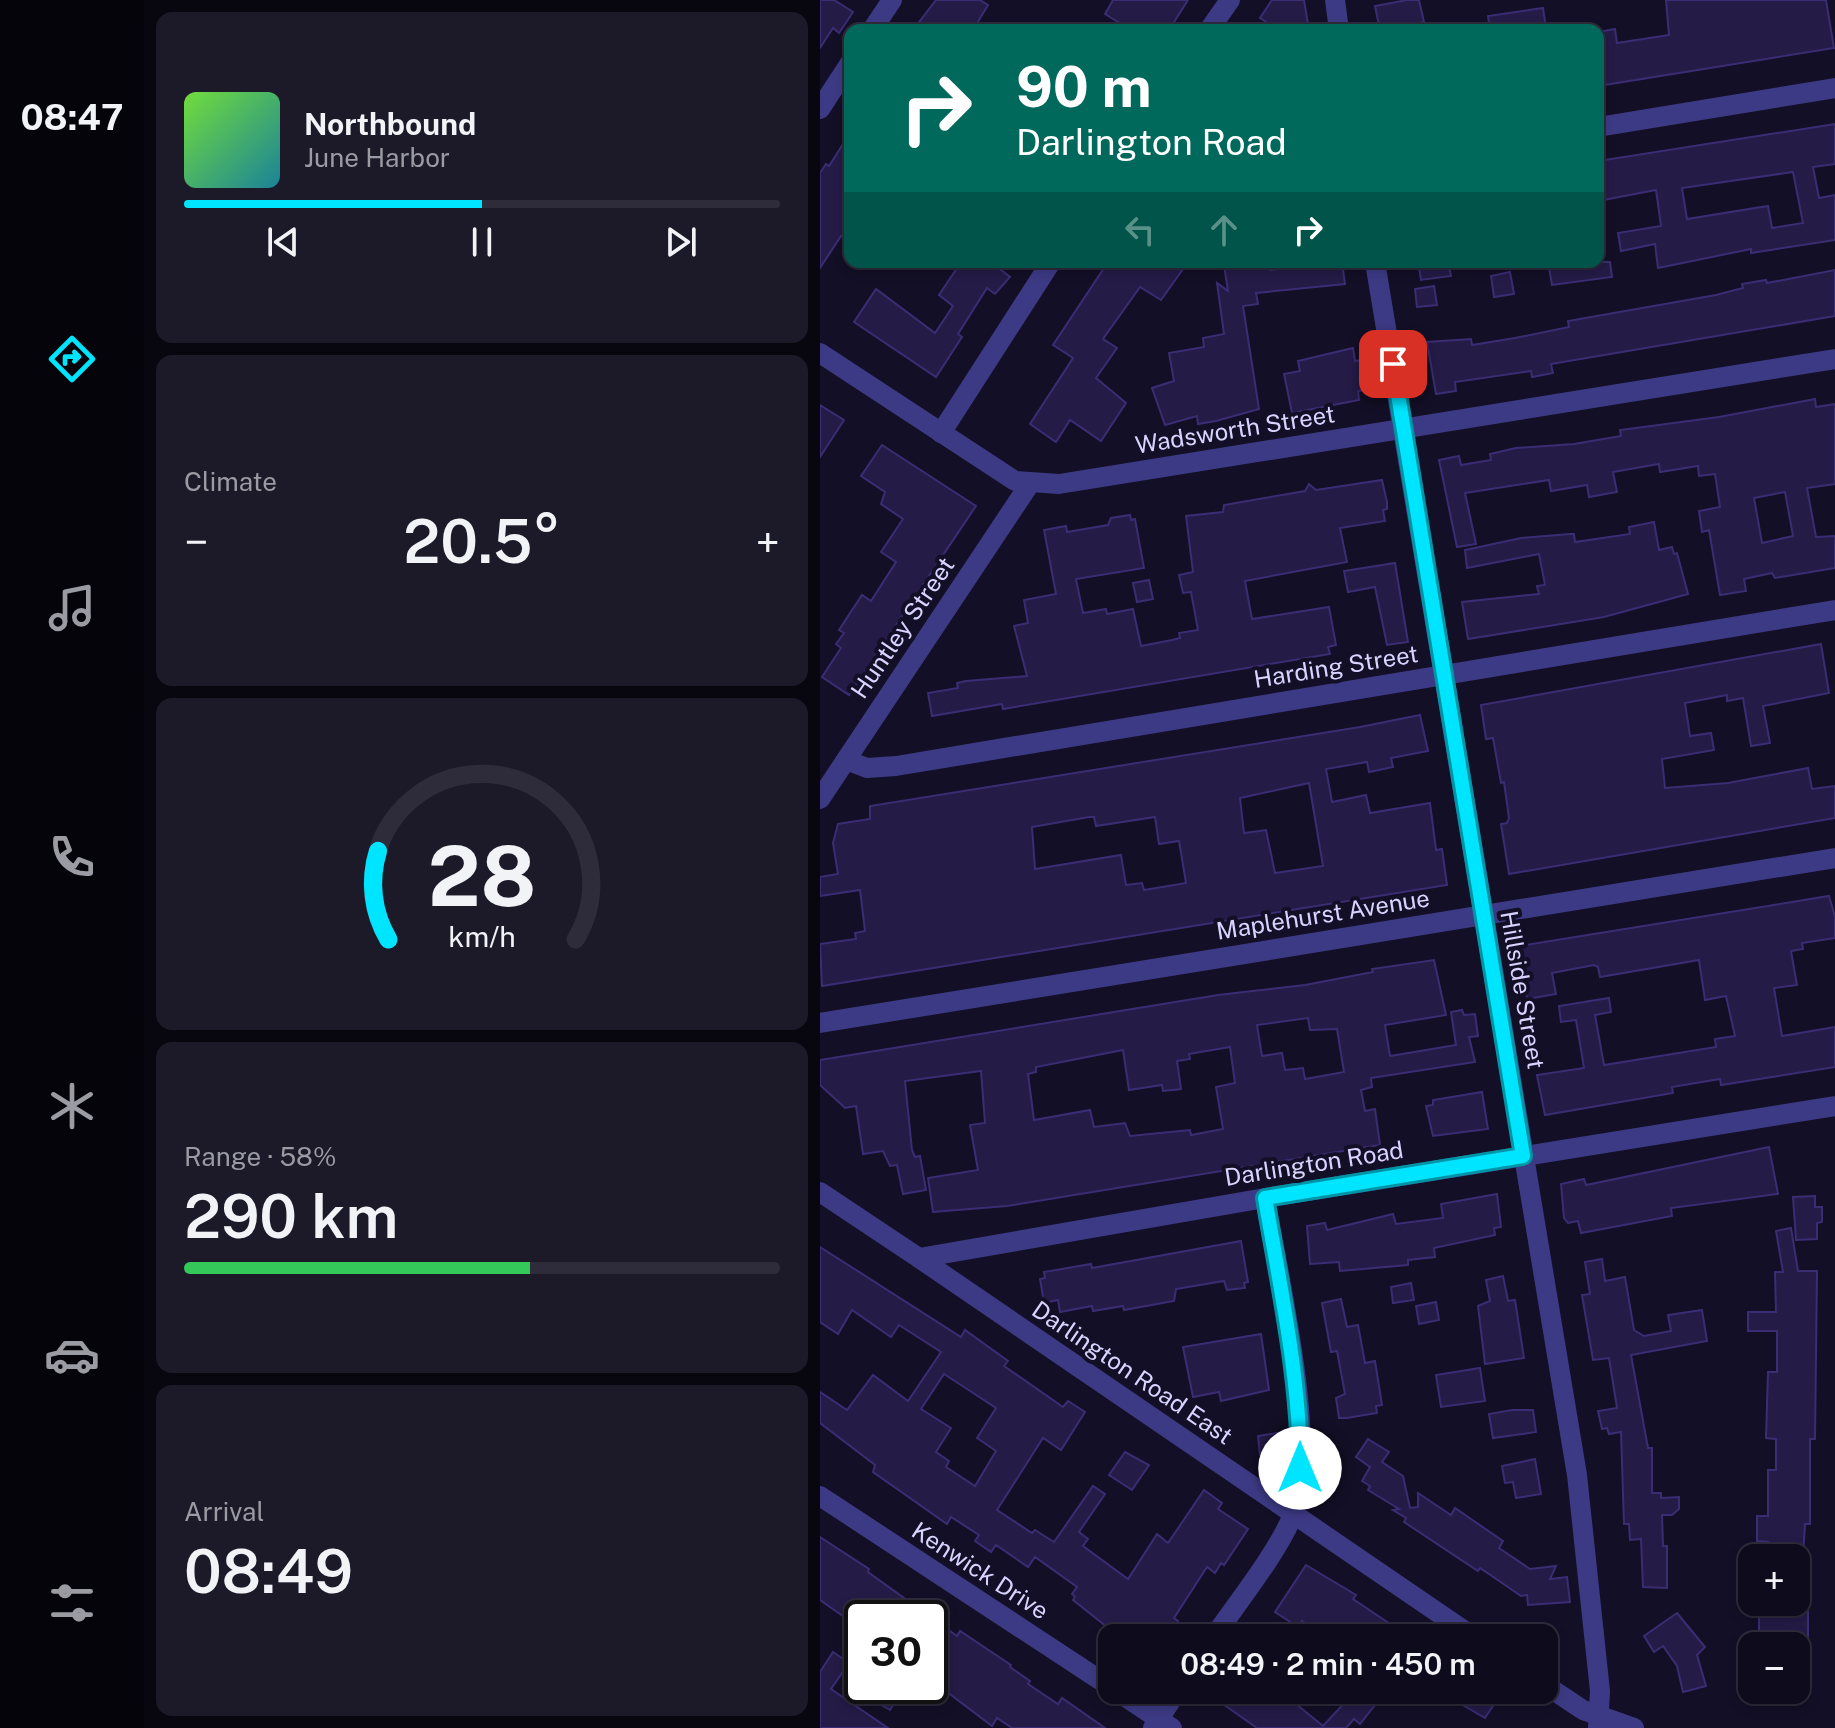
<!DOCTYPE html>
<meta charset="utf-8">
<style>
body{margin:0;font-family:"Public Sans",sans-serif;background:#1c1929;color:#f1f3f6;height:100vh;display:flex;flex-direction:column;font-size:30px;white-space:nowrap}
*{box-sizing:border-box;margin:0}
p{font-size:26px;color:#9b9ba3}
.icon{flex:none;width:44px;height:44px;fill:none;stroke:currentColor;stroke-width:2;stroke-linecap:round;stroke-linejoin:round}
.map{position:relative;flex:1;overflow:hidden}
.panel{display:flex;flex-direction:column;gap:12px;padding:12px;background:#08060f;width:676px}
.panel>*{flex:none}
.top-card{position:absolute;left:24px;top:24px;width:760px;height:244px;border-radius:16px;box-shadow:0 4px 12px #0003,0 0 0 2px #2e2b3b;background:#00695c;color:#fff;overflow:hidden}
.buttons{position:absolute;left:918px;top:1544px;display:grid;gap:16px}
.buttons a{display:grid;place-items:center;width:72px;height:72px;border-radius:16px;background:#0e0b1c;box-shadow:0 4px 12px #0003,0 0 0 2px #2e2b3b;font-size:40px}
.speed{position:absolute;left:24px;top:1600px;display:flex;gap:16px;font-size:40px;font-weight:700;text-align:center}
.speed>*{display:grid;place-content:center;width:104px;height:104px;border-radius:50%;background:#0e0b1c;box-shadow:0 4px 12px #0003,0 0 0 2px #2e2b3b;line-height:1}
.speed .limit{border:4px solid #111;border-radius:12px;background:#fff;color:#111}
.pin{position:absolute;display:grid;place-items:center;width:68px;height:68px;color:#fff;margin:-34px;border-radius:16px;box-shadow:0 4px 12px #0006}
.me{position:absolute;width:88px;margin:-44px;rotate:0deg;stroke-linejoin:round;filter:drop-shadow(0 0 6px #0008)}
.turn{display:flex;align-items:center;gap:28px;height:168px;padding:0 40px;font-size:36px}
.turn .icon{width:104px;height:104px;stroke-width:2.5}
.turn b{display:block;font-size:56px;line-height:68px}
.lanes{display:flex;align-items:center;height:76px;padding:0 40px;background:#0003;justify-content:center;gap:40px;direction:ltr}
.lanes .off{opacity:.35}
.big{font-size:60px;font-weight:600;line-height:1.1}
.panel .tile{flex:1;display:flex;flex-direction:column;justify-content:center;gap:12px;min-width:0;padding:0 28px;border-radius:16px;background:#1c1929}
.panel .dial{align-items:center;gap:0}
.dial svg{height:208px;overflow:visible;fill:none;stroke:#2e2b3b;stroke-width:7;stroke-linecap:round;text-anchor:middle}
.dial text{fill:#f1f3f6;stroke:none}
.song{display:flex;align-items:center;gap:24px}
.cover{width:96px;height:96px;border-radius:12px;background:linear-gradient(135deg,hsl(100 70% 55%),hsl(190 70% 35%))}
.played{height:8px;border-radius:4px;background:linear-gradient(90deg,#00e5ff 50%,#2e2b3b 50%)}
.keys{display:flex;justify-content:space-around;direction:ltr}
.heat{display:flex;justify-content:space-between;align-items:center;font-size:44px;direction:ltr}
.charge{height:12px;border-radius:6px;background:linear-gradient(90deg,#34c759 58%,#2e2b3b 0)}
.trip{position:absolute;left:278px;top:1624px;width:460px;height:80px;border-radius:16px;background:#0e0b1c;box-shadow:0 4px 12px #0003,0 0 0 2px #2e2b3b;font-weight:600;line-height:80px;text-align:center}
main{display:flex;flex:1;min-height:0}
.tab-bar{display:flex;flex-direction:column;width:144px;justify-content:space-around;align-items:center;background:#06040b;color:#9b9ba3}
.tab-bar .icon{width:56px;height:56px}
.tab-bar .on{color:#00e5ff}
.tab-bar b{font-size:36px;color:#f1f3f6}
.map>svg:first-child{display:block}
</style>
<main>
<nav class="tab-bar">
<b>08:47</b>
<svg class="icon on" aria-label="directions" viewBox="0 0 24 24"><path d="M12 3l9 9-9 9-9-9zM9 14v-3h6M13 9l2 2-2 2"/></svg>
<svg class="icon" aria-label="music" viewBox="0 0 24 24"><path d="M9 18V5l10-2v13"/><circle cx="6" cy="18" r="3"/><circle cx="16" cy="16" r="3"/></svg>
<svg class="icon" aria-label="phone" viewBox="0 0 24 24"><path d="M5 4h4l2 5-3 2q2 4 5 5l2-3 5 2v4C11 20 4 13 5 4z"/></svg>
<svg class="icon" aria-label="climate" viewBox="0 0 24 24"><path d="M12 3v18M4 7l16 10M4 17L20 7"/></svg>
<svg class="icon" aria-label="car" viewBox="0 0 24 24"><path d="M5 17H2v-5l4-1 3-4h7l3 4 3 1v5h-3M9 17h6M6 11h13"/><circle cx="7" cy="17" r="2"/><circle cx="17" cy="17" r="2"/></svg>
<svg class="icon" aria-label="filters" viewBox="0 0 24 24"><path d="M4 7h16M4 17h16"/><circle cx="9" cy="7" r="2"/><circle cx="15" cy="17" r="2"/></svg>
</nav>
<section class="panel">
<div class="tile">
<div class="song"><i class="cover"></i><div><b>Northbound</b><p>June Harbor</p></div></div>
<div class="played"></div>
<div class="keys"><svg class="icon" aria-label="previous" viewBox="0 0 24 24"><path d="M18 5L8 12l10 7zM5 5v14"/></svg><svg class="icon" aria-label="pause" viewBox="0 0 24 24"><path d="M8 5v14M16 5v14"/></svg><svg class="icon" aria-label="next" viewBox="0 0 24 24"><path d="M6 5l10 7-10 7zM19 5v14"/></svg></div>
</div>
<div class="tile"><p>Climate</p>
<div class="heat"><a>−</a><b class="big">20.5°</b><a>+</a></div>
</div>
<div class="tile dial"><svg viewBox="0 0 100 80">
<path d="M14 69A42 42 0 1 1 86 69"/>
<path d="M14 69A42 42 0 0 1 10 35" stroke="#00e5ff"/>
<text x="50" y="56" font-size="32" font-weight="700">28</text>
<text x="50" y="72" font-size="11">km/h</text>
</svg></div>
<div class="tile"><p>Range · 58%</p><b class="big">290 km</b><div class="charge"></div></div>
<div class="tile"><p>Arrival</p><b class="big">08:49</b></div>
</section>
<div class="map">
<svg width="1015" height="1728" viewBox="0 0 1015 1728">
<rect width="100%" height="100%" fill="#130f26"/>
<g fill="#241b47" stroke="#3b2d73" stroke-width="2" fill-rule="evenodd">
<polygon points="0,0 14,0 33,12 19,33 13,28 0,48"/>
<polygon points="116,0 160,0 168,5 153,30 93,30"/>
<polygon points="293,0 368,0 349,30 311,30 285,14"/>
<polygon points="452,0 484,0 489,30 459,30 440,18"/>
<polygon points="587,0 599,0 604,22 560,30 555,6"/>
<polygon points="846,0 1006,0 1014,48 778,86 778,32 795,29 797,43 849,35"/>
<polygon points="723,8 726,28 670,30 668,16"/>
<path d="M1015 124V164L993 167 999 198 1015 195V240L931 253V249L838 268 835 244 801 251 798 233 841 226 836 190 778 201V161ZM973 172 983 223 952 228 948 206 867 219 862 188Z"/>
<polygon points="30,133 30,243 21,236 0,268 0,173 6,164 9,166"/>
<polygon points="141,262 171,262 190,277 175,294 167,288 138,334 142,337 116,377 34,322 56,289 115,333 133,306 119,295"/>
<polygon points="288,262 368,262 341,300 320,287 283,339 297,348 276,378 306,403 281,441 250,420 236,442 210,424 253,358 233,345"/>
<polygon points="424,262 448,262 450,270 522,262 525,284 436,293 438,304 423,306 439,409 396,421 378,424 377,416 345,425 332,388 354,381 349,353 384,347 383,338 404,334 397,283 408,291 404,265"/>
<polygon points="598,262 628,262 631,276 601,280"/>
<polygon points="728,262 790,262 792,277 732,285"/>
<polygon points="1015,270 1015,316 731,364 733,373 712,377 711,371 635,382 636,391 616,394 607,342 651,339 652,345 695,338 749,327 748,321 896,295 923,288 922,284 946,280 947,283"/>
<polygon points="690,272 694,294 674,297 671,276"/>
<polygon points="614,286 617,305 597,307 595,289"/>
<polygon points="533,348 535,361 541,360 546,390 538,391 539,400 472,413 464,374 480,371 478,361"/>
<path d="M995 399 996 407 1015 404V484L987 488 996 537 1015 536V568L955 578 952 573 924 579 926 591 900 595 889 530 882 532 879 511 900 507 895 474 879 476 878 466 840 472 839 464 793 472 797 492 769 497 767 485 731 491 729 480 645 493 656 544 637 547 619 460 639 456 641 465 671 460 670 454 696 448 754 444 801 436 800 430 899 417ZM965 492 973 536 942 543 934 498Z"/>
<polygon points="0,405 24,420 0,457"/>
<polygon points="62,445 156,506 29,695 2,677 21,648 16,644 24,633 19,630 42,595 51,601 76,562 61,552 83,519 61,504 65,492 41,476"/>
<polygon points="562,480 567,502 567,509 563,510 565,521 520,528 527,562 425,581 432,619 509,607 516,645 508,647 510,654 183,709 182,704 112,716 108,693 138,688 137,683 146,681 207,676 194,626 208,623 204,600 236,594 224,530 246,526 247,532 288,525 291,518 310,515 311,520 315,519 324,568 256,579 263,613 286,609 287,614 313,609 321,646 352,640 360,638 359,633 378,630 371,592 363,593 359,575 373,572 366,516 403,512 404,505 485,491 489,484 496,490"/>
<polygon points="834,522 839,550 852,547 854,554 857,553 868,594 784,617 648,639 642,602 719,594 717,586 725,585 719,554 647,568 645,550 701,538 750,534 754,534 755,542 810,534 809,527"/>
<polygon points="575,563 588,642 567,645 555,587 528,592 524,571"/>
<polygon points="329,580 333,599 317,602 313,583"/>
<polygon points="1001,644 1009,693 943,706 950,743 931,746 923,698 907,701 907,695 865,703 870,736 891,733 894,750 842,759 845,788 908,783 988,768 992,789 1015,786 1015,818 689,874 681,824 687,823 689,818 684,782 681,783 673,738 666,739 661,705"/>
<path d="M600 715 608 751 571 758 573 767 549 772 547 762 506 769 512 802 546 795 550 813 610 803 616 850 622 849 627 885 2 986 0 944 36 939 35 933 45 931 40 890 0 896V877L18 874 13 843 18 824 50 819V806L540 727ZM489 783 503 866 455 873 446 830 424 833 420 798ZM269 817H274L276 826 335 817 339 844 359 841 366 883 324 890 322 883 306 885 301 855 215 869 212 827Z"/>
<polygon points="1009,896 1015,917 1015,938 982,943 983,949 971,951 977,985 954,988 962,1036 1015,1027 1015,1067 901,1085 900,1079 852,1087 853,1093 725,1115 717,1075 764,1068 756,1020 741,1022 739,1006 789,998 791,1012 775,1015 784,1065 896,1047 895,1039 915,1036 906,996 885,1000 879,960 780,977 778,967 774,965 732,973 736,994 707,999 699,946"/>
<path d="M614 960 626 1015 565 1025 570 1056 636 1045 631 1012 642 1010 644 1015 655 1014 658 1036 649 1037 655 1062 551 1078 552 1087 541 1090 545 1111 555 1109 560 1145 187 1206 113 1212 108 1178 158 1170 150 1125 165 1123 161 1071 85 1081 92 1150 95 1157 100 1156 106 1190 83 1194 77 1165 70 1166 63 1151 43 1154 36 1106 25 1108 0 1085V1060L398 995 485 985 553 972 552 969ZM488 1018 490 1030 517 1029 524 1072 485 1079 483 1068 465 1070 462 1053 442 1056 437 1025ZM410 1047 415 1083 396 1087 403 1129 371 1135 370 1130 310 1136 305 1123 274 1127 270 1110 214 1120 208 1074 216 1072V1067L303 1050 309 1090 342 1085 343 1091 361 1089 357 1061 370 1059 369 1054Z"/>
<polygon points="662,1092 668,1129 613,1136 606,1106 613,1105 613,1100"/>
<polygon points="949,1147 958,1194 851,1208 852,1216 761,1233 758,1221 748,1223 744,1218 741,1184 764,1179 766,1185"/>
<polygon points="677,1194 681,1227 674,1228 675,1235 614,1248 615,1257 588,1260 588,1265 520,1271 519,1262 490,1264 487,1226 505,1223 507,1230 573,1214 576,1224 623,1218 621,1204"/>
<polygon points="995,1196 995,1207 1002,1207 1002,1222 997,1223 997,1239 976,1240 973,1197"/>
<polygon points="971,1228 978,1271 997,1271 995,1439 990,1439 990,1524 985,1524 983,1558 948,1558 948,1542 937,1541 937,1516 948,1516 948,1470 956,1470 956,1439 946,1438 948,1372 957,1372 957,1331 928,1331 928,1312 956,1312 955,1272 963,1272 956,1231"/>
<polygon points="421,1241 428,1282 424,1283 425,1288 407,1290 404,1281 356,1289 354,1301 304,1310 303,1306 273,1311 272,1306 240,1312 238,1300 224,1303 220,1279 225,1278 224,1272 271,1264 272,1268"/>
<path d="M0 1247 141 1337 145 1330 188 1361 184 1366 243 1407 248 1401 265 1412 241 1450 223 1438 177 1510 212 1533 215 1530 234 1542 273 1486 285 1494 259 1532 268 1539 263 1546 308 1579 337 1534 348 1543 384 1490 402 1503 398 1509 428 1529 404 1565 401 1563 395 1573 387 1567 354 1618 358 1621 347 1638H301L253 1600 255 1597 252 1594 257 1587 215 1557 208 1567 176 1545 171 1552 155 1541 159 1535 131 1517 127 1524 53 1472 55 1465 0 1423V1392L27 1410 53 1375 88 1401 121 1352 79 1325 71 1337 32 1310 18 1334 0 1322ZM124 1374 176 1408 157 1438 176 1451 155 1486 126 1467 129 1461 116 1452 131 1428 101 1409Z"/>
<polygon points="782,1259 785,1281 805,1277 814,1330 824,1336 851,1331 848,1315 882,1310 887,1341 811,1355 828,1448 832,1448 832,1493 841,1493 841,1498 859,1497 859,1509 852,1515 842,1515 843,1546 847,1546 847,1588 823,1587 821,1539 810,1540 809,1524 804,1524 801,1432 789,1434 787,1428 782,1429 778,1411 797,1408 789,1358 773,1360 762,1295 770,1294 765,1262"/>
<polygon points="683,1276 688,1301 695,1300 704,1358 665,1364 658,1306 670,1301 666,1280"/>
<polygon points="591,1283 594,1300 573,1303 571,1287"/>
<polygon points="521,1299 527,1327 538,1325 545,1363 555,1361 562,1405 556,1406 557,1413 527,1418 519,1418 516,1398 525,1394 517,1351 511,1352 502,1303"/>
<polygon points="616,1302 619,1320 599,1324 596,1306"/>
<polygon points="441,1334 449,1390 401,1401 399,1392 373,1397 363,1347"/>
<polygon points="660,1368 665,1401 621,1407 616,1375"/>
<polygon points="692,1410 713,1410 716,1432 673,1438 669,1414"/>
<polygon points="464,1432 467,1451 440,1455 438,1436"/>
<polygon points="548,1439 569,1452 562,1462 583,1476 590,1508 598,1507 598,1493 631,1515 635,1508 683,1541 679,1548 710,1569 736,1566 730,1579 747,1577 750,1602 708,1605 707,1595 701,1596 660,1568 658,1571 584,1522 586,1518 573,1510 579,1509 548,1490 550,1486 542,1481 550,1467 536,1457"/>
<polygon points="305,1452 329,1465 312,1490 289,1475"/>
<polygon points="715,1459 721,1494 696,1498 693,1482 685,1483 682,1466"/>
<polygon points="0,1537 49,1569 48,1572 137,1636 140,1631 191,1665 190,1667 210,1681 208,1684 238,1704 242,1698 285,1728 192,1728 177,1718 172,1726 110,1679 110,1618 32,1617 30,1621 0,1600"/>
<polygon points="486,1565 536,1595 533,1599 576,1628 568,1638 507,1638 482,1621 478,1627 455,1612"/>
<polygon points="959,1602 988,1602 988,1644 939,1644 939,1611 958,1611"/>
<polygon points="857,1613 885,1647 877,1655 886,1686 863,1692 857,1666 843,1646 834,1652 824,1636"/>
<polygon points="13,1652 29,1663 11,1689 68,1728 0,1728 0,1672"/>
<polygon points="66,1686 79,1695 70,1710 56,1702"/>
<polygon points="408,1690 459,1690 503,1726 529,1698 534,1703 542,1690 567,1690 540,1724 534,1719 526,1728 437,1728 400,1702"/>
<polygon points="617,1690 668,1690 679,1697 665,1718"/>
</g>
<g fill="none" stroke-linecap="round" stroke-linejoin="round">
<g stroke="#3d3a85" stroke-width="20">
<polyline points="515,0 519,30"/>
<polyline points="52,30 72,0"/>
<polyline points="389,30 410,0"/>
<polyline points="0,109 30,63"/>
<polyline points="778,127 1015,88"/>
<polyline points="555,262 757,1475 780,1691 778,1728"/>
<polyline points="0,353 195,481 239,484 1015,359"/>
<polyline points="121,433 231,262"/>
<polyline points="26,760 47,768 76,766 1015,610"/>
<polyline points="0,799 209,485"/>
<polyline points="0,1023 1015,858"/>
<polyline points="0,1192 99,1258 445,1198 1015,1106"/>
<polyline points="99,1258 655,1638"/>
<polyline points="0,1496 292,1688"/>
<path d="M393 1638C415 1606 461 1548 473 1514 498 1442 458 1276 445 1198"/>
<polyline points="724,1684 763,1710 814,1728"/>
<polyline points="295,1690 352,1728"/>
<polyline points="333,1728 358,1690"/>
</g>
</g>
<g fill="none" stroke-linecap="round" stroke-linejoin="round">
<defs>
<path id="route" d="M480 1468C480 1377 460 1287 445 1198L703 1156 573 364"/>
</defs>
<use href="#route" stroke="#0095a6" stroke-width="20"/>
<use href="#route" stroke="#00e5ff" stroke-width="14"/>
</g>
<g text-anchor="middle" stroke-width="8" stroke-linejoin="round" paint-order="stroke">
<g font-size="24" fill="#d9d4ff" stroke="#130f26">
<text transform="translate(415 430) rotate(-9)" y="8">Wadsworth Street</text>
<text transform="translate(83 628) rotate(-56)" y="8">Huntley Street</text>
<text transform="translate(516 667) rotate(-9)" y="8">Harding Street</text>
<text transform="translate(503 915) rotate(-9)" y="8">Maplehurst Avenue</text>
<text transform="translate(702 990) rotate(80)" y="8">Hillside Street</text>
<text transform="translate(494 1164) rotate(-9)" y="8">Darlington Road</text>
<text transform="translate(312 1373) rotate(34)" y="8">Darlington Road East</text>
<text transform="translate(160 1571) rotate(33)" y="8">Kenwick Drive</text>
</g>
</g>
</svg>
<div class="buttons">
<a>+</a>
<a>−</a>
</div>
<div class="speed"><div class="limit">30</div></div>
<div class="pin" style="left:573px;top:364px;background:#d93025"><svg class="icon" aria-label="arrive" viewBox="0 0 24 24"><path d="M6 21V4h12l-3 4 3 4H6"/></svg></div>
<svg class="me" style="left:480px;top:1468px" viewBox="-20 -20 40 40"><circle r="19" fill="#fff"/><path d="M0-13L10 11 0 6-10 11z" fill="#00e5ff"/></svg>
<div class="trip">08:49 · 2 min · 450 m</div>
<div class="top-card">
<div class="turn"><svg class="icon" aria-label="right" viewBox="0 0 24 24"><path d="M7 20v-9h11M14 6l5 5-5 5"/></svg><div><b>90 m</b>Darlington Road</div></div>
<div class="lanes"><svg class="icon off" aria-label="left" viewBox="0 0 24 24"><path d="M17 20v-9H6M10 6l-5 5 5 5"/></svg><svg class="icon off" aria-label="ahead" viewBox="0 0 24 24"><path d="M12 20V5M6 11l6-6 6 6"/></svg><svg class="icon" aria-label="right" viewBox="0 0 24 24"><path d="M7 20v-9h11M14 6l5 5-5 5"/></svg></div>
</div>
</div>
</main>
